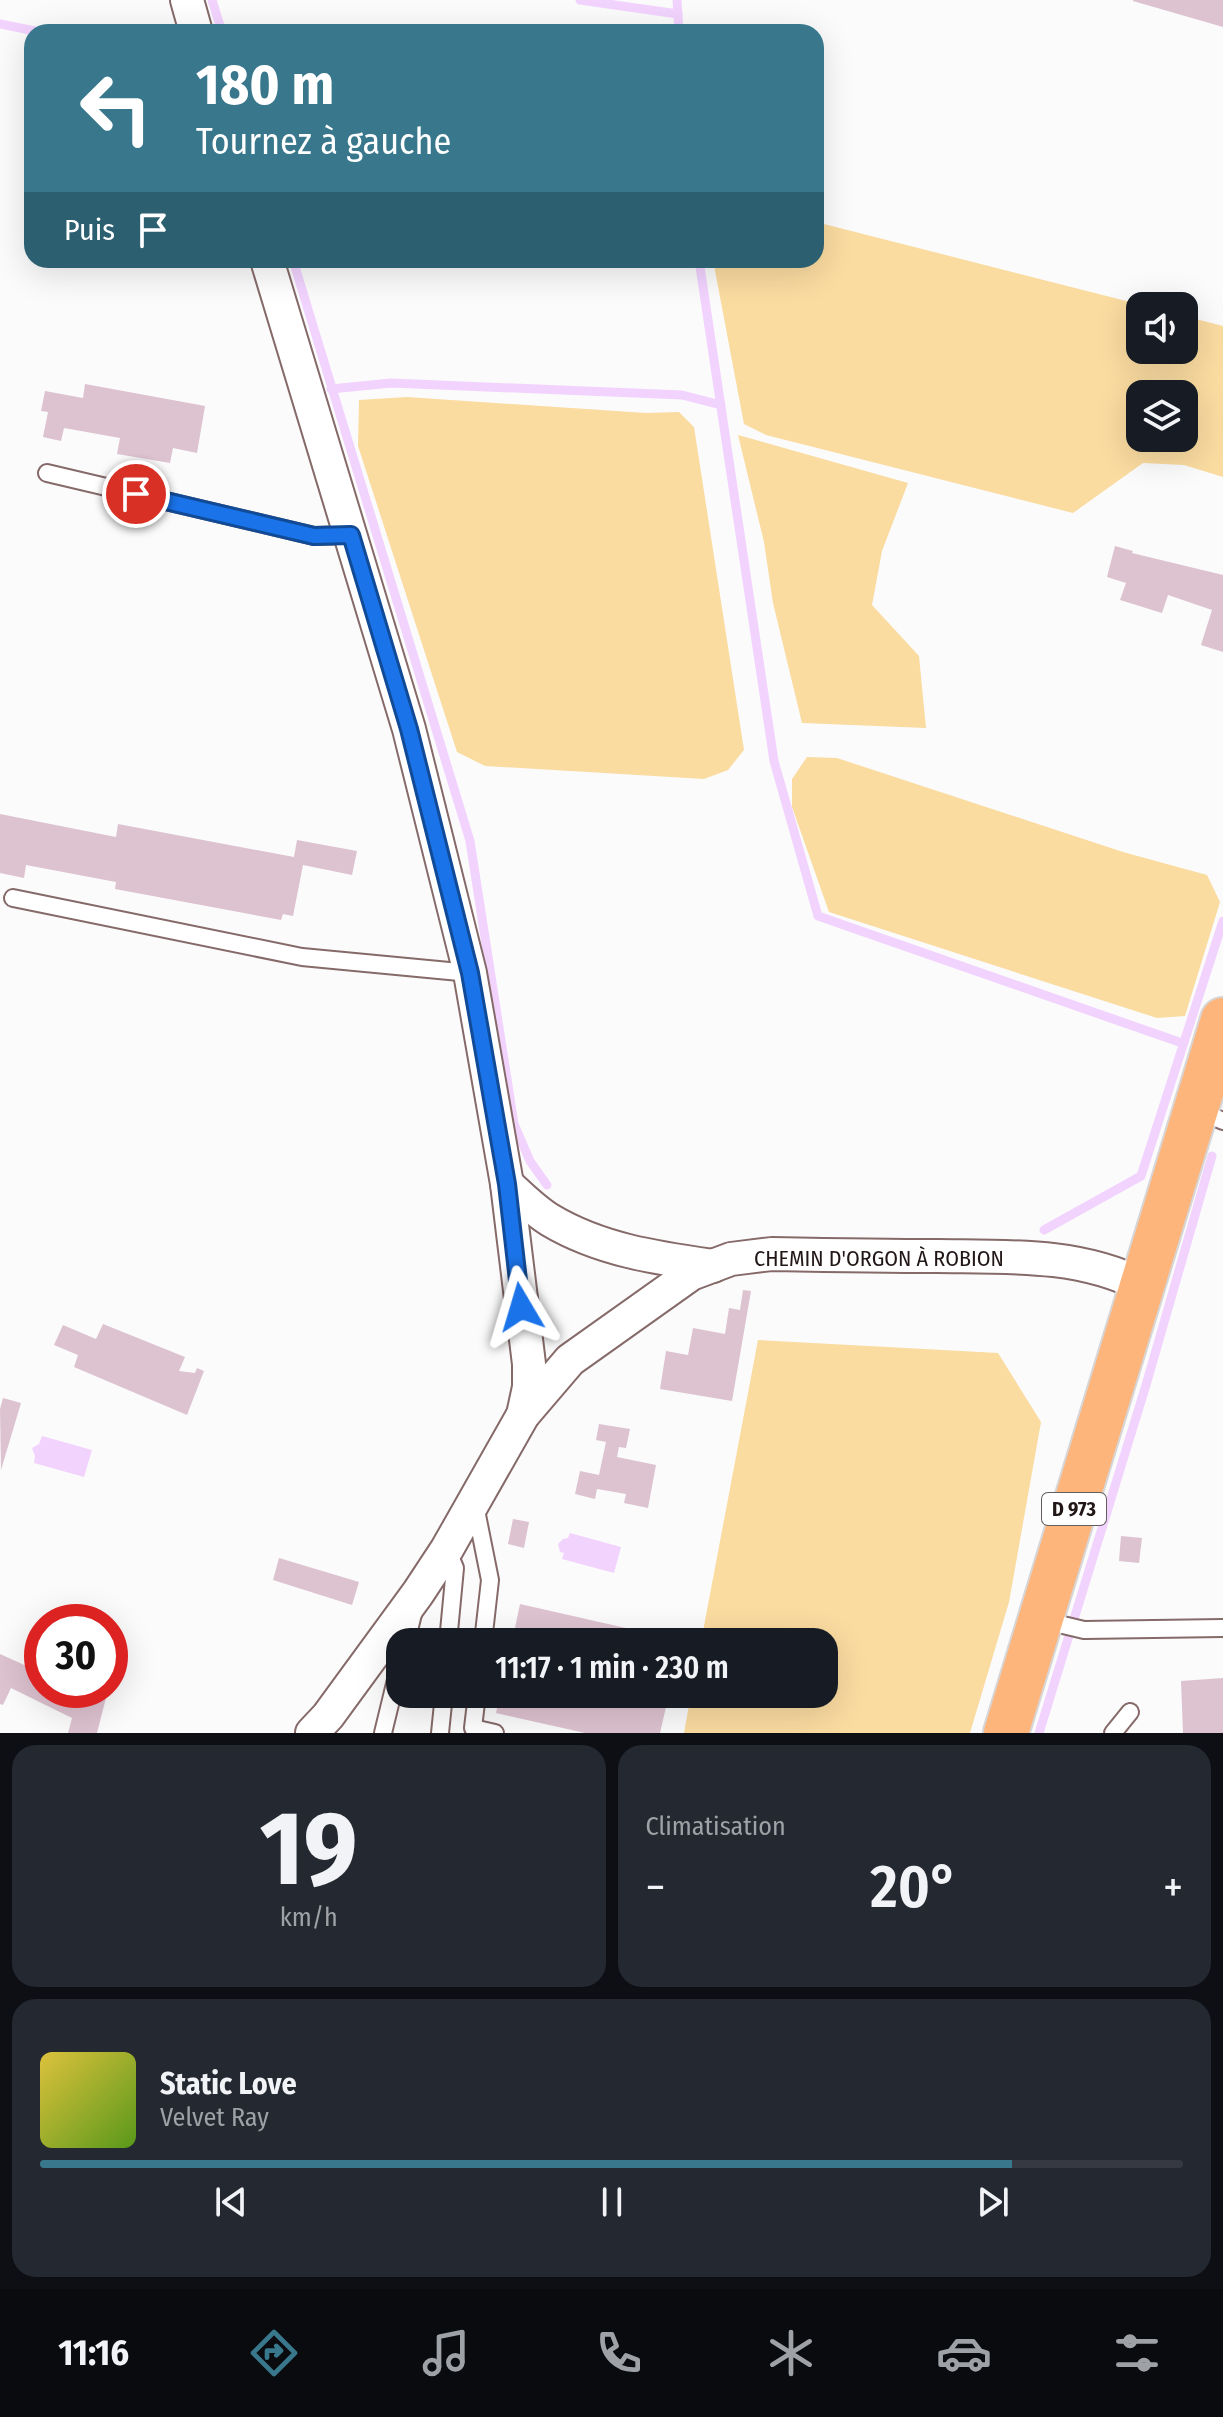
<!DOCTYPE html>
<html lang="fr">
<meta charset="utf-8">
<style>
body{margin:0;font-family:"Fira Sans Condensed",sans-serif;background:#242831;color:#f1f3f6;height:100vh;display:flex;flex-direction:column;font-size:30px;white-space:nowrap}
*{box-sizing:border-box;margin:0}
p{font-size:26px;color:#9ea1a6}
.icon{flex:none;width:44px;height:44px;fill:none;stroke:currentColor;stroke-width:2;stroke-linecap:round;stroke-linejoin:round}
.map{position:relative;height:1733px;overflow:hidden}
.sheet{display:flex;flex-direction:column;gap:12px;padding:12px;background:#0d0f14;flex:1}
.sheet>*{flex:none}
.banner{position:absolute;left:24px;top:24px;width:800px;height:244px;border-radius:24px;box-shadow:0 8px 32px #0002;background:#38778c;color:#fff;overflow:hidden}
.controls{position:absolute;left:1126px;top:292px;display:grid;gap:16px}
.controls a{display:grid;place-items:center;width:72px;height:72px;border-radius:16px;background:#171b24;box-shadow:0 8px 32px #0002;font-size:40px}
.speed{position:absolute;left:24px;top:1604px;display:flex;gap:16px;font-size:40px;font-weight:700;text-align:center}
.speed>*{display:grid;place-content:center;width:104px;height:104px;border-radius:50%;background:#171b24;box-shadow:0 8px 32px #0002;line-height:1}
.speed .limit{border:12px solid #d22;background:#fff;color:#111}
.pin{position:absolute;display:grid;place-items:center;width:68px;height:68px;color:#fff;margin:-34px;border:4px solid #fff;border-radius:50%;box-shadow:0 2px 8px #0007}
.me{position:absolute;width:88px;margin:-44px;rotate:353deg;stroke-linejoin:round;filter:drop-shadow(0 0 6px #0008)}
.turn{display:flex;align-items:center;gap:28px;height:168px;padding:0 40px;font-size:36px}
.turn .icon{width:104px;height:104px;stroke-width:2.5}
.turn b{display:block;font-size:56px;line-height:68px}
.then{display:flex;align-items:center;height:76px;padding:0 40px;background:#0003;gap:16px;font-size:30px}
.big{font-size:60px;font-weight:600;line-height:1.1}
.sheet .tile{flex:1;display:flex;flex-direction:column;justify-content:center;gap:12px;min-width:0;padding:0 28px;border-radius:24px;background:#242831}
.sheet .dial{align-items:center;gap:0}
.dial b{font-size:104px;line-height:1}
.song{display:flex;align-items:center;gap:24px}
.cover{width:96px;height:96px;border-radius:12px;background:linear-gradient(135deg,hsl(50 70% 55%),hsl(90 70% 35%))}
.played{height:8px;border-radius:4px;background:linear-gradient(90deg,#38778c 85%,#363941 85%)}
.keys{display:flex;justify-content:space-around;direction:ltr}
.heat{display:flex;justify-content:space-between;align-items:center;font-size:44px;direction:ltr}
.sheet .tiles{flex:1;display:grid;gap:12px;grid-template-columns:1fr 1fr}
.tile:last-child{grid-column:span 2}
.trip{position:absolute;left:386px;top:1628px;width:452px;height:80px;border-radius:24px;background:#171b24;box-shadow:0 8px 32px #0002;font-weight:600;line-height:80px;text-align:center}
.menu{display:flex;height:128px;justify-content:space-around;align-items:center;background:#090b0e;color:#9ea1a6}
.menu .icon{width:56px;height:56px}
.menu .active{color:#38778c}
.menu b{font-size:36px;color:#f1f3f6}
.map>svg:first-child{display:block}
</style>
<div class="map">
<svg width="1223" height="1733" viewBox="0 0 1223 1733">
<rect width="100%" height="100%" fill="#fbfbfb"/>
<g fill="#fadba0" fill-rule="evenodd">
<path d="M816 222 1146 306H1140V350H1184V316L1223 326V477L1184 465 1143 463 1073 513 766 435 744 424 713 260H816ZM1184 394V438H1140V394Z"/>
<polygon points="407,397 646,413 679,412 694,427 744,750 728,770 704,779 485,766 457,752 358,446 359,400"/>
<polygon points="738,435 908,483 882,551 872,605 919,656 926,728 802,723 773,603 764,542"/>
<polygon points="807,757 837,758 1123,852 1207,875 1220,902 1185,1016 1157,1018 829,912 792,807 792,779"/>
<polygon points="758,1340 998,1353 1041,1422 1009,1602 970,1733 684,1733 691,1694 824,1694 824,1642 701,1642"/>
</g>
<g fill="#f2d3fe">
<polygon points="42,1436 92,1450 84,1477 34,1463 35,1456 32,1448 39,1444"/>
<polygon points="570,1533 621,1547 614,1573 562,1559 564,1553 560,1552 558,1544 563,1539 568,1538"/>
</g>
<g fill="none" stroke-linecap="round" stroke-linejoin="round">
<g stroke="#f2d3fe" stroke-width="9">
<polyline points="212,0 222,32"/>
<polyline points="580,0 678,14"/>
<polyline points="677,0 679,32"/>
<polyline points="0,24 40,32"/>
<polyline points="293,260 470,841 514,1124 530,1161 547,1185"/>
<polyline points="699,260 774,761 818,916 1182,1043"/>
<polyline points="331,389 391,383 682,395 721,405"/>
<polyline points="1044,1230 1141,1176 1223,921"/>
<polyline points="1039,1733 1146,1385 1212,1156"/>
</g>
</g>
<g fill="#ddc2cf">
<polygon points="1223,0 1223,27 1133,1 1133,0"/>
<polygon points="85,384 205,406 197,453 173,448 170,463 117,454 120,438 64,428 61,441 43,437 48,412 41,411 45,391 83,398"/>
<polygon points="1115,546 1133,551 1132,553 1223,575 1223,652 1201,645 1212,610 1168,595 1162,613 1120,600 1126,583 1107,577"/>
<polygon points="0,814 116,837 118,824 294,857 297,840 357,851 352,875 303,865 293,916 283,914 281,920 115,889 116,882 26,865 24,878 0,873"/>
<polygon points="743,1290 751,1291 732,1401 660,1389 666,1351 688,1355 693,1328 725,1334 729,1308 740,1310"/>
<polygon points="103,1324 185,1357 179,1371 195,1373 197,1368 204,1371 187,1415 74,1367 78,1355 54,1345 63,1325 96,1339"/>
<polygon points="3,1398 21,1403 1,1470 0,1409"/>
<polygon points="599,1424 630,1429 626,1448 619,1447 617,1457 656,1465 648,1508 624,1503 626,1494 597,1489 595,1499 575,1494 580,1471 599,1475 606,1442 596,1440"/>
<polygon points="513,1519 529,1522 524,1548 508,1544"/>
<polygon points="1121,1536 1142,1538 1139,1563 1119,1561"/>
<polygon points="279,1558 359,1582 352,1605 273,1580"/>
<polygon points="520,1604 683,1641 683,1642 512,1642"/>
<polygon points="0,1654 42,1673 42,1690 108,1690 97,1733 68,1733 72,1718 11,1688 3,1705 0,1704"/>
<polygon points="1223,1678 1223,1733 1183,1733 1181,1681"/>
<polygon points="500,1694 669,1694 660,1733 585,1733 496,1713"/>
</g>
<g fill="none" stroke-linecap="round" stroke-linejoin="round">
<defs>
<g id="service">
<polyline points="47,473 314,536 351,535"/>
<polyline points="13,898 302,957 470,973"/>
<polyline points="1197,1110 1223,1121"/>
<polyline points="475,1505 490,1580 483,1642"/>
<polyline points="447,1549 455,1568 448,1642"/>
<polyline points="1042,1620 1084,1630 1223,1628"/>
<polyline points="406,1642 413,1614"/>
<polyline points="477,1694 473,1728 495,1733"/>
<polyline points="383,1733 400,1663"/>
<polyline points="440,1733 444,1694"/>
<polyline points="1113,1733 1130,1712"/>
</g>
<g id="minor">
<polyline points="187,0 196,32"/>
<polyline points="267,260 409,729 470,973 507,1184 529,1364 529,1387 523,1415"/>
<path d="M507 1184C520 1196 535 1211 550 1220 600 1250 657 1258 713 1266"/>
<path d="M312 1733 328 1716 418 1593 447 1549 523 1415 570 1360 691 1274 731 1259 772 1254C827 1255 882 1256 937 1256 1006 1257 1079 1253 1141 1285"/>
</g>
<polyline id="primary" points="1006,1733 1223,1020"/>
</defs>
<use href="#service" stroke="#856a69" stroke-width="20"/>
<use href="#minor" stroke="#856a69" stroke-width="36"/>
<use href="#primary" stroke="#d7d5d5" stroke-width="48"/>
<use href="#service" stroke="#fff" stroke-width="16"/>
<use href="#minor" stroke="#fff" stroke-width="32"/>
<use href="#primary" stroke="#feb57c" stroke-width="44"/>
</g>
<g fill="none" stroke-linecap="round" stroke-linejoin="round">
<defs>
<polyline id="route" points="136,494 314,536 351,535 409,729 470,973 507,1184 521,1307"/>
</defs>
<use href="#route" stroke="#114b97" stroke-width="20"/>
<use href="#route" stroke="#1a73e8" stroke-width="14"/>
</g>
<g text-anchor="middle" stroke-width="8" stroke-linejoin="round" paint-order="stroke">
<rect fill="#fff" stroke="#645d5d" stroke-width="2" x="1042" y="1493" width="64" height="32" rx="6"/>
<g font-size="20" font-weight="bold" fill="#221717">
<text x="1074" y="1516">D 973</text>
</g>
<g font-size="22" fill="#221717" stroke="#fff">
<text x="879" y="1266">CHEMIN D'ORGON À ROBION</text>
</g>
</g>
</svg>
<div class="controls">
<a><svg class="icon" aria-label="sound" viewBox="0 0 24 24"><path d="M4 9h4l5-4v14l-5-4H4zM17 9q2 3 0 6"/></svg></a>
<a><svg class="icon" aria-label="layers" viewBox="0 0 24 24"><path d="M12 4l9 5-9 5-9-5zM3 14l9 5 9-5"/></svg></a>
</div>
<div class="speed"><div class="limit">30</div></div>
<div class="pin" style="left:136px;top:494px;background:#d93025"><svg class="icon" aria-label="arrive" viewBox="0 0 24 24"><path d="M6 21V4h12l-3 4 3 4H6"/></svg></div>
<svg class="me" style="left:521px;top:1307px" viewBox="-20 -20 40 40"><path d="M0-17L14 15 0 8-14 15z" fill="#1a73e8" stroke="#fff" stroke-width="4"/></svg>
<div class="trip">11:17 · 1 min · 230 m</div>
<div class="banner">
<div class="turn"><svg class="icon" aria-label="left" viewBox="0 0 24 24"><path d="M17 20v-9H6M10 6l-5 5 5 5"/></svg><div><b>180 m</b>Tournez à gauche</div></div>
<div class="then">Puis<svg class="icon" aria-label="arrive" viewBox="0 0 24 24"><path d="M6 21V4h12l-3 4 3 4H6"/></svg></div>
</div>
</div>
<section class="sheet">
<div class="tiles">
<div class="tile dial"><b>19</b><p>km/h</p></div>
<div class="tile"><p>Climatisation</p>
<div class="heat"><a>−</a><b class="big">20°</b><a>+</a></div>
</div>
<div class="tile">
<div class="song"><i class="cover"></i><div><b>Static Love</b><p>Velvet Ray</p></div></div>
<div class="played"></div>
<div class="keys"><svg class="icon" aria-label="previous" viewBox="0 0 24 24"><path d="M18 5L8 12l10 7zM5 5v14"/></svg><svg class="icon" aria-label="pause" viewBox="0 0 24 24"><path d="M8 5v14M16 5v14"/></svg><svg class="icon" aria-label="next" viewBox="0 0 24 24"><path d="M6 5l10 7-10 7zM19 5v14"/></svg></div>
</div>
</div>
</section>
<nav class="menu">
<b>11:16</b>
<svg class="icon active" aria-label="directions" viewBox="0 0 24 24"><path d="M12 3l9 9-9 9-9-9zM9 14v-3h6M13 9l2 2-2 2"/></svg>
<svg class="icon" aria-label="music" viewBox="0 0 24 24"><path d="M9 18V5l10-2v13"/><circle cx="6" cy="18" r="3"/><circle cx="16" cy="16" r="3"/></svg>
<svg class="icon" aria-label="phone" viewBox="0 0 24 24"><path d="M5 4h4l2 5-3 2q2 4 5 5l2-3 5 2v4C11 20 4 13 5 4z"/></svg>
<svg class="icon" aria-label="climate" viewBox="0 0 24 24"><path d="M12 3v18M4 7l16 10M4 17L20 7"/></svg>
<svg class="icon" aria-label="car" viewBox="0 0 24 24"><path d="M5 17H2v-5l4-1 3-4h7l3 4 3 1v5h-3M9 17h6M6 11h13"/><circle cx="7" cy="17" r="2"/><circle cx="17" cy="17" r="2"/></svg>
<svg class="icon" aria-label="filters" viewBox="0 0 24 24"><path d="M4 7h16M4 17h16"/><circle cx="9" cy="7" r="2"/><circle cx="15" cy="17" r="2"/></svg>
</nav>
